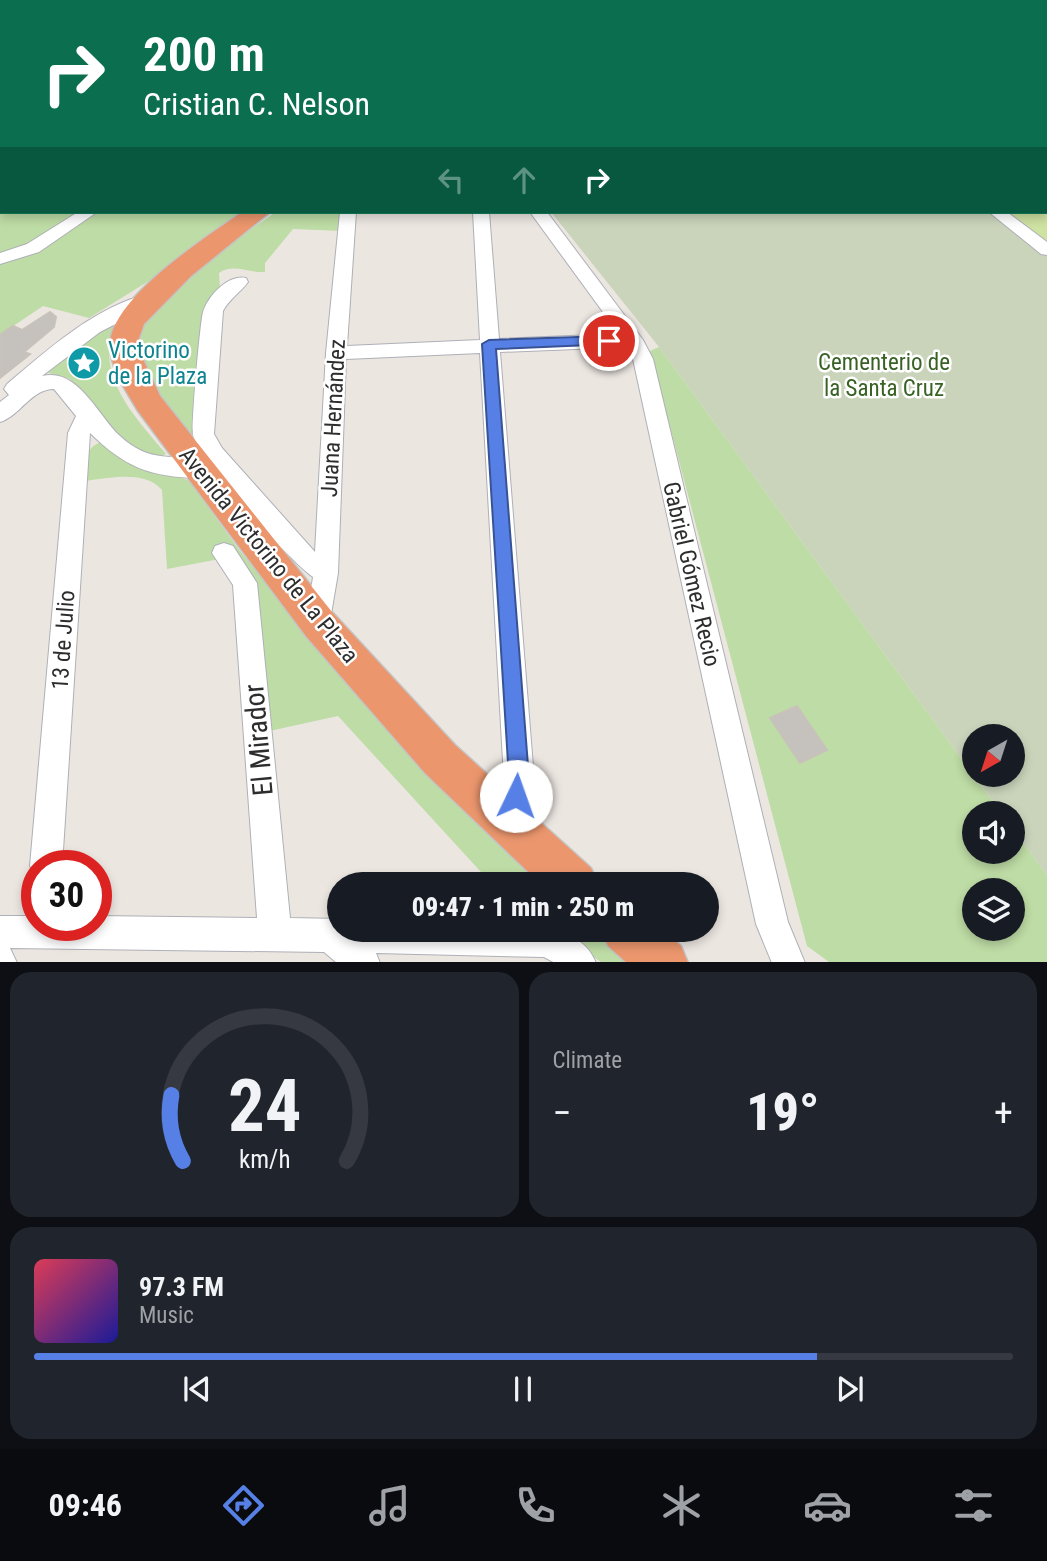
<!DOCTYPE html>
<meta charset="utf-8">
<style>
body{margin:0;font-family:"Roboto Condensed",sans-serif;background:#20242c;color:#f1f3f6;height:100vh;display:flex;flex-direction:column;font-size:26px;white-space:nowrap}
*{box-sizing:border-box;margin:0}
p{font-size:23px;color:#9ea1a6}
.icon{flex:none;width:38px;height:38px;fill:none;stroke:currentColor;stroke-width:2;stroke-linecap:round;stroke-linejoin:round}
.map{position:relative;height:962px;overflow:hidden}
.details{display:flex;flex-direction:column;gap:10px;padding:10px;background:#0d0f14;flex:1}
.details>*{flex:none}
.guide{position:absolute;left:0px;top:0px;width:1048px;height:214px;box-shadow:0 4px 10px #0003;background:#0b6e4f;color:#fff;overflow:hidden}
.needle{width:46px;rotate:219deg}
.buttons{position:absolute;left:962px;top:724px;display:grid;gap:14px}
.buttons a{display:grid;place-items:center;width:63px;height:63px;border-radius:50%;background:#171b24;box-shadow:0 4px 10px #0003;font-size:35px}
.speed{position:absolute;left:21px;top:850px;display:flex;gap:14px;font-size:35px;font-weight:700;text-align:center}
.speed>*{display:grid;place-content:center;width:91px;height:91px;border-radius:50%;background:#171b24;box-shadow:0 4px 10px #0003;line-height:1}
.speed .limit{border:10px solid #d22;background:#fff;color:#111}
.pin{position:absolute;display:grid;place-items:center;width:60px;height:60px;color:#fff;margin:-30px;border:4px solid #fff;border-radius:50%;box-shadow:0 2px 7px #0007}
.me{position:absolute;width:77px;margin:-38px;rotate:3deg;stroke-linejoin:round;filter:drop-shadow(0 0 5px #0008)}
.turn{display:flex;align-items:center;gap:24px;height:147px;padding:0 28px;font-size:32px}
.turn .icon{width:91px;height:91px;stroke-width:2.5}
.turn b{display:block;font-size:49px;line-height:60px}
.lanes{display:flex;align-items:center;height:66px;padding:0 28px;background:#0003;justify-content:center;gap:35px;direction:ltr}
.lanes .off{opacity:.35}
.big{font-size:52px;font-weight:800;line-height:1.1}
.details .widget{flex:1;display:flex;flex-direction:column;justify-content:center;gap:10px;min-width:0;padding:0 24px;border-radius:21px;background:#20242c}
.details .dial{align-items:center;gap:0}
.dial svg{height:182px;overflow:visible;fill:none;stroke:#363941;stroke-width:7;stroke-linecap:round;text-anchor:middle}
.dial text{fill:#f1f3f6;stroke:none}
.song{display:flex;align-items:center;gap:21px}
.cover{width:84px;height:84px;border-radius:10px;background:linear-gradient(135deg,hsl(350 70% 55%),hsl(240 70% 35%))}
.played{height:7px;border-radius:4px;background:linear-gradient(90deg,#5680e5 80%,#363941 80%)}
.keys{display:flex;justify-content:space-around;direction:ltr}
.heat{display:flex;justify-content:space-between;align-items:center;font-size:38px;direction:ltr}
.details .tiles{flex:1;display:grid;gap:10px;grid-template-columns:1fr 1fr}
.widget:last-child{grid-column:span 2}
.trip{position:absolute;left:327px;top:872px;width:392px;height:70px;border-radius:35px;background:#171b24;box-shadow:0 4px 10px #0003;font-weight:800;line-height:70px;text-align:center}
.tab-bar{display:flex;height:112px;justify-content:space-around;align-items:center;background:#090b0e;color:#9ea1a6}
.tab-bar .icon{width:49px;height:49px}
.tab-bar .on{color:#5680e5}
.tab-bar b{font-size:32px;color:#f1f3f6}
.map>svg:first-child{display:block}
</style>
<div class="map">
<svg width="1047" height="963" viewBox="0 0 1047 963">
<rect width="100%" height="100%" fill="#ece6e1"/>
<g fill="#bedca5" fill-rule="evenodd">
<polygon points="0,0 327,2 2,2 2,212 250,212 191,255 89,318 43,306 0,335"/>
<polygon points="388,0 1047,0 1047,20 1046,2"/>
<path d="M276 212H344L342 231 293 229 265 263V272C248 273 233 263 219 273L220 290 197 447 159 400 135 361 142 316 220 250Z"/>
<path d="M122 316C117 327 109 342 109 353 110 393 142 425 166 454L151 460 129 445 70 379 46 372Z"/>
<path d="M659 347 1002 814H975V852H1013V829L1047 875V962H829L807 946 650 351ZM975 891H1013V929H975Z"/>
<path d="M102 442 189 481 240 551 368 709 435 780 547 884H492L338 716 265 732 230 557 167 569 162 490C145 470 109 478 86 481 87 464 83 447 102 442Z"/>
<polygon points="552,929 598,929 635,962 601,962"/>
</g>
<path fill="#cad4bb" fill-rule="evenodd" d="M551 212H1008L1047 241V875L1013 829V814H1002L659 347ZM975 737H1013V775H975Z"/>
<polygon fill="#cee2a2" points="1047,20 1047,241 1008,212 1046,212"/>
<g fill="#c5c1bc" stroke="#c8c2bb" stroke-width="2">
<polygon points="50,312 56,317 54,327 24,352 30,354 0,378 0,335 13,326 22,330"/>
<polygon points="797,706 827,750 800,763 770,718"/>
</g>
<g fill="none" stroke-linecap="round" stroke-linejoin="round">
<defs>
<g id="minor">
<polygon points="340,0 354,0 355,2 341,2"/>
<polygon points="78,212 97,212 39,252 0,264 0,253 27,244"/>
<path d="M340 212H356L347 346 480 340 473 212H489L499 339 619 334 530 212H547L643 340 653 359 788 922 805 963H772L756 924 633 359 626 347 500 352 534 779 528 813 519 833 508 837 497 833 493 822 504 779 480 353 346 359 338 573 328 632 319 635 310 632 306 624 313 577C288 559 200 462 193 435 191 427 200 323 203 312 208 296 228 274 246 278L248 282C240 293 229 299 223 311L214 434 222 448 315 552 326 353Z"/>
<polygon points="989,212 1007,212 1047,242 1047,255 1041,254"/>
<path d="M147 294 154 296 156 300 154 304 100 332 42 376C78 367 98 416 120 436 151 465 173 452 207 463L210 469 207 475 199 478C149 477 125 467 90 433L62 866H37V878L30 866 68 433 76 416 54 389C31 389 20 416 0 422V402L9 395 4 389 7 384C48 349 94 308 147 294Z"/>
<path d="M224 543 233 546 257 583 290 918 340 919V929H555C574 937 588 943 596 963H555L544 957 376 953 380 963H337L324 952 10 948 17 963H0V916H37V926H96V916L257 918 233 585 212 553 215 546Z"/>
</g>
<g id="highway">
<rect x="369" y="0" width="18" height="2"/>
<path d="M242 212H270L191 276 144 324 139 338 141 355 160 396 332 612 455 745 591 868 598 884H541L425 773 306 636 138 411C127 392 111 370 110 347 108 299 207 237 242 212Z"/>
<polygon points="601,929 662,929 681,946 688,963 627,963 608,946"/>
</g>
</defs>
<use href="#minor" stroke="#aeb0b7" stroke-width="2"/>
<use href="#highway" stroke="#c4c4c4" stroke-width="3"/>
<use href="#minor" fill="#fff" fill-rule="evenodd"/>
<use href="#highway" fill="#eb966d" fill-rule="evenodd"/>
</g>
<polygon fill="#5680e5" stroke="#385395" stroke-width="2" points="609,336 616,341 614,344 496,349 529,779 523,803 516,806 509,803 506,796 509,779 482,344 489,340"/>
<defs>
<symbol id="sight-disc" viewBox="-11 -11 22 22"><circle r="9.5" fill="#0f9aa8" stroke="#fff"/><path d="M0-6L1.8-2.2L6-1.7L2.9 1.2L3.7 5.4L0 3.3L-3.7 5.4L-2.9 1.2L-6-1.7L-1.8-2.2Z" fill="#fff"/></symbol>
</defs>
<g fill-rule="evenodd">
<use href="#sight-disc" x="65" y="344" width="38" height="38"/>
</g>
<g text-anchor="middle" stroke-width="5" stroke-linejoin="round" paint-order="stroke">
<g font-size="23" fill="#0d838f" stroke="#fff" text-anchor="start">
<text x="108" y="358">Victorino<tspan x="108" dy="26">de la Plaza</tspan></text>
</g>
<g font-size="23" fill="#386224" stroke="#fff">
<text x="884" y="370">Cementerio de<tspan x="884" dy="26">la Santa Cruz</tspan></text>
</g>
<g font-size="23" fill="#2d2d2d" stroke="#fff">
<text transform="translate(333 418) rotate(-87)" y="8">Juana Hernández</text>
<text transform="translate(269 555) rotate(51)" y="8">Avenida Victorino de La Plaza</text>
<text transform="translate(692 574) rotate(77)" y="8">Gabriel Gómez Recio</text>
<text transform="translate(63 640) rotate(-86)" y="8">13 de Julio</text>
</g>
<g font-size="28" fill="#2d2d2d" stroke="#fff">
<text transform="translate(258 740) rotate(-95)" y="10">El Mirador</text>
</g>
</g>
</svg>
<div class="buttons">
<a><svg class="needle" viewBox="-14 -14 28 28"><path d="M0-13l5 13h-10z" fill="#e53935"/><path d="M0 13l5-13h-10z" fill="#9ea1a6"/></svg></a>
<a><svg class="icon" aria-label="sound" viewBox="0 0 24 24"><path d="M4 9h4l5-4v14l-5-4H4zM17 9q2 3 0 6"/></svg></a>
<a><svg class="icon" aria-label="layers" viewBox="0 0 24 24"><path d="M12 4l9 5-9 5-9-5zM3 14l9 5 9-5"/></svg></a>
</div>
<div class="speed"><div class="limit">30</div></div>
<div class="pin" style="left:609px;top:341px;background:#d93025"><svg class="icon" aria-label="arrive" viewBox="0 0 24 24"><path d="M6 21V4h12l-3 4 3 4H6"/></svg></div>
<svg class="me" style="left:516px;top:796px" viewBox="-20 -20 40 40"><circle r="19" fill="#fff"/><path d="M0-13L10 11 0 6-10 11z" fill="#5680e5"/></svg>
<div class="trip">09:47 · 1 min · 250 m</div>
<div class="guide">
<div class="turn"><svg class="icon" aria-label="right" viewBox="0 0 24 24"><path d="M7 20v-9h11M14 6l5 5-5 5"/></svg><div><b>200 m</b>Cristian C. Nelson</div></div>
<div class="lanes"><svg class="icon off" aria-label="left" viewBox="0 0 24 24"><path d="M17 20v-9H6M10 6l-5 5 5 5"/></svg><svg class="icon off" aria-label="ahead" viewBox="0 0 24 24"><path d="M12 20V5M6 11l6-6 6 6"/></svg><svg class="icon" aria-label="right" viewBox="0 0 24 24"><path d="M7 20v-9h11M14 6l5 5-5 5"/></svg></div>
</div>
</div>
<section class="details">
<div class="tiles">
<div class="widget dial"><svg viewBox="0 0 100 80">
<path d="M14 69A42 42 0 1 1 86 69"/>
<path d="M14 69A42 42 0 0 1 9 40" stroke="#5680e5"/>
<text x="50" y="56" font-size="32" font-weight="700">24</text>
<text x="50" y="72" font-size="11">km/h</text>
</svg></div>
<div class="widget"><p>Climate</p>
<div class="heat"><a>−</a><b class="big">19°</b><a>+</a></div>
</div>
<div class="widget">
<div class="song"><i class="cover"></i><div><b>97.3 FM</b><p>Music</p></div></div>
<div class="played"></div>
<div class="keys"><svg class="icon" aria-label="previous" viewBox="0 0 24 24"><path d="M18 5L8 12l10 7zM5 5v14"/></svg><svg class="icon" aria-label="pause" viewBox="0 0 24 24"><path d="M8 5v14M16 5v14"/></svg><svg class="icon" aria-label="next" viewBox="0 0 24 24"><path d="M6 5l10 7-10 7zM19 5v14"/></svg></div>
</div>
</div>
</section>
<nav class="tab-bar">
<b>09:46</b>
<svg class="icon on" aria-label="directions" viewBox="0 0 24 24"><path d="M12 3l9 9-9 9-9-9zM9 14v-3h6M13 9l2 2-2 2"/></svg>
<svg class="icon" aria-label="music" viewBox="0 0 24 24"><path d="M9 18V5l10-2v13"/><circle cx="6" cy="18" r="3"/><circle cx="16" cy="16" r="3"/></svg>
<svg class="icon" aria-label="phone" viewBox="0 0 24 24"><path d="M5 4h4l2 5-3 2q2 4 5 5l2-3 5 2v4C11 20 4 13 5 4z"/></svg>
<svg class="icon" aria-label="climate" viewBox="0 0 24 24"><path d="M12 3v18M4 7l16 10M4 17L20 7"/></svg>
<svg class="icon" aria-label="car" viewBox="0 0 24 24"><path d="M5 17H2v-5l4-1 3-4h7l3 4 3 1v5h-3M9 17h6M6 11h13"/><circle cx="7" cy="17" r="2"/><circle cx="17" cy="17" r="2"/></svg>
<svg class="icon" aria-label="filters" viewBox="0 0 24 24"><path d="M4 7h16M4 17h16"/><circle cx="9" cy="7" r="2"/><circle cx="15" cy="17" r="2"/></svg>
</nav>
